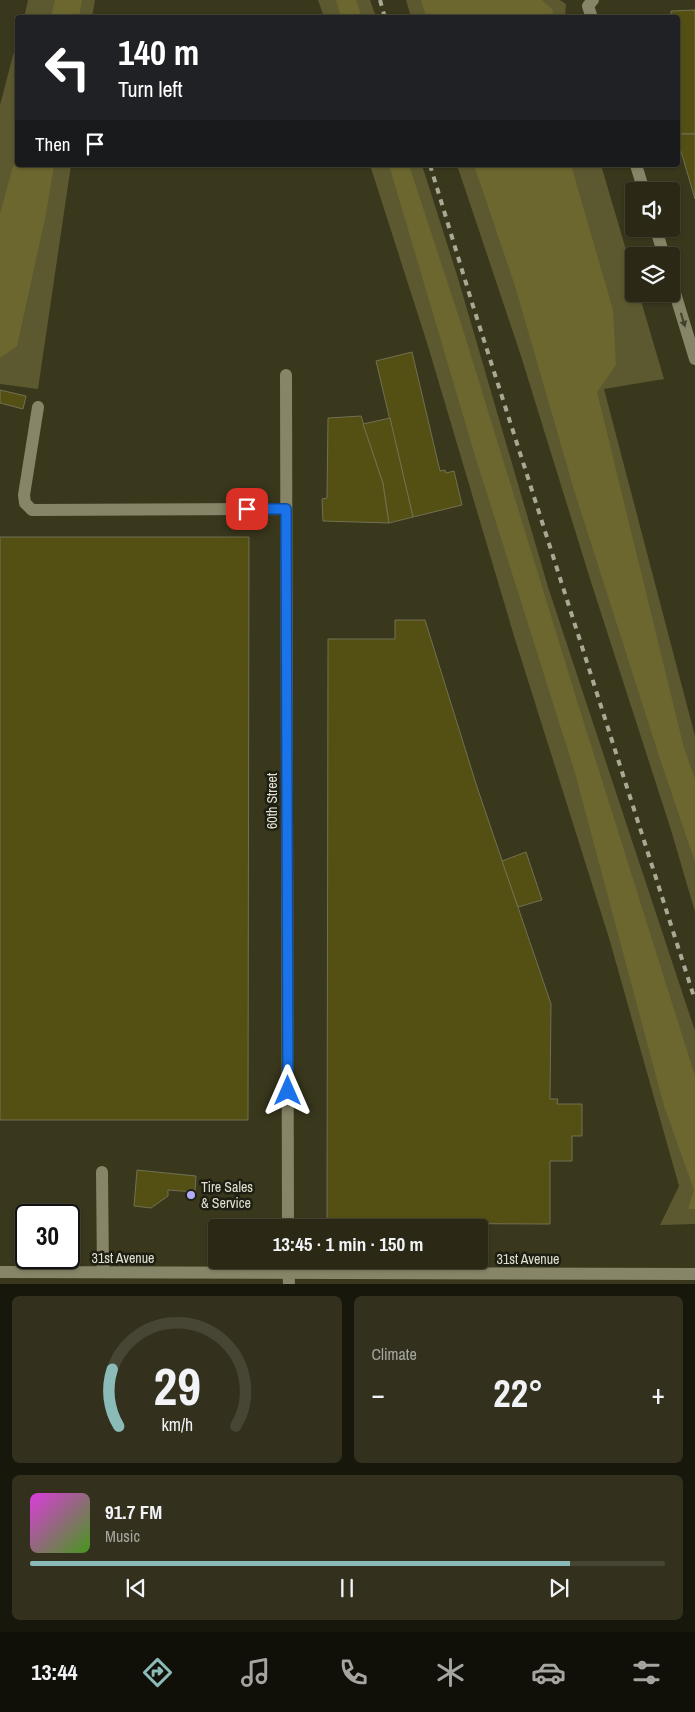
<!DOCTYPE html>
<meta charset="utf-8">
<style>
body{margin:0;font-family:"Archivo Narrow",sans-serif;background:#33311e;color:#f1f3f6;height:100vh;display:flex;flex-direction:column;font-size:19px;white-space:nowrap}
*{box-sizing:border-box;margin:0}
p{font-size:16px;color:#a6a6a0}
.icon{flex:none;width:28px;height:28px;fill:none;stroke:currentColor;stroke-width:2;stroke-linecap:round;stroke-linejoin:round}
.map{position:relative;height:1284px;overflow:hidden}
.sheet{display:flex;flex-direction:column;gap:12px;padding:12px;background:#18170c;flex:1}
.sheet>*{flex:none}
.hud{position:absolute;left:15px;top:15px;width:665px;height:152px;border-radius:5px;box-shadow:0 1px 4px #0004,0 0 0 1px #474534;background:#202124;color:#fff;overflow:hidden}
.tools{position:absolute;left:625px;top:182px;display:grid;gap:10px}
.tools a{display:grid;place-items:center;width:55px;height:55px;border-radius:5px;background:#2b2915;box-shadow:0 1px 4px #0004,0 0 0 1px #474534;font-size:25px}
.speed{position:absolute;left:15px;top:1204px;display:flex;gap:10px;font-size:25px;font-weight:700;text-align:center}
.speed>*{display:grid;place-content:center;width:65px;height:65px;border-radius:50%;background:#2b2915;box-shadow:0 1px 4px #0004,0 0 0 1px #474534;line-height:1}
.speed .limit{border:2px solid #111;border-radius:8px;background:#fff;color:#111}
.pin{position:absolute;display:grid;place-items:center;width:42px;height:42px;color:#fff;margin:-21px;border-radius:10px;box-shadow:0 2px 8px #0006}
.me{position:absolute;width:55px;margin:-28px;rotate:0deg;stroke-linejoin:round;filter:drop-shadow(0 0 4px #0008)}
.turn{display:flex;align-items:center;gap:18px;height:105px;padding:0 20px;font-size:22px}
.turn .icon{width:65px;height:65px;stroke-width:2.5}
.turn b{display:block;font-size:35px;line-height:42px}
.then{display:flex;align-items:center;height:48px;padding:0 20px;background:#0003;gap:10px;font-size:19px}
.big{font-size:38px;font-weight:700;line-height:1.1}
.sheet .widget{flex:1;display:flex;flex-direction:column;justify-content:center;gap:8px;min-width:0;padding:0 18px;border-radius:8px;background:#33311e}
.sheet .dial{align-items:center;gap:0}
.dial svg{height:130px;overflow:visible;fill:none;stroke:#474534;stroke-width:7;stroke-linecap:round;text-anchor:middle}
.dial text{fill:#f1f3f6;stroke:none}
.song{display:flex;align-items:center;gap:15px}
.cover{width:60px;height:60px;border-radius:8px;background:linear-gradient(135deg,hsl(300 70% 55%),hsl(100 70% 35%))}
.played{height:5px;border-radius:2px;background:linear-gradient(90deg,#8bbbb9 85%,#474534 85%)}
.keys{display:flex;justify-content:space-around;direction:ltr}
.heat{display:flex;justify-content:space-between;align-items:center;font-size:28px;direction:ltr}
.sheet .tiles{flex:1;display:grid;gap:12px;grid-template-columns:1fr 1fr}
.widget:last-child{grid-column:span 2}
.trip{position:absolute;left:208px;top:1219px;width:280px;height:50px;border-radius:5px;background:#2b2915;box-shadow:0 1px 4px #0004,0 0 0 1px #474534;font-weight:700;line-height:50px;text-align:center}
.tabs{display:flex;height:80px;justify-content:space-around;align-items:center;background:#111008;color:#a6a6a0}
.tabs .icon{width:35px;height:35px}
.tabs .current{color:#8bbbb9}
.tabs b{font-size:22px;color:#f1f3f6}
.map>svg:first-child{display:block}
</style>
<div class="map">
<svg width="695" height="1285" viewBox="0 0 695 1285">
<rect width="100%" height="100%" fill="#39371c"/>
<g fill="#5c5930">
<polygon points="28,0 95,0 92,17 24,18"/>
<polygon points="318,0 370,0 376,17 324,17"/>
<polygon points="406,0 560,0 566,4 565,17 411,17"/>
<polygon points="17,40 18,165 71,165 38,389 0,384 0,105"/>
<polygon points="370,165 422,165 457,275 548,587 695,1031 695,1224 660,1225 679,1186 609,938 514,636 428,346"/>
<polygon points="457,165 601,165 634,277 634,294 639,294 664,379 604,389 695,736 695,912 671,830 591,582 520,353"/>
</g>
<g fill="#6b672e">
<polygon points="55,0 82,0 79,17 51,17"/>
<polygon points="336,0 356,0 362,17 341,17"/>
<polygon points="421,0 542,0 553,10 552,17 426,17"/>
<polygon points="17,151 18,165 54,165 46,214 17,346 0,358 0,214"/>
<polygon points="389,165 409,165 465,336 583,720 695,1076 695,1209 688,1209 694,1190 664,1106 575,773 476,459"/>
<polygon points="474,165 571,165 613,310 616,365 597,392 684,748 695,779 695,862 659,756 574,490 515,286"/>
</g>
<g fill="#545014" stroke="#727053">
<polygon points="695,10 695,134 678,134 678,18 671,18 671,11"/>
<polygon points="678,134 695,134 695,199 678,141"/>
<polygon points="412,352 440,471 445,470 446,473 454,471 462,505 413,517 376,361"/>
<polygon points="0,390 26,396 23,409 0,403"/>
<polygon points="361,416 383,483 389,523 323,521 322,499 327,498 328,418"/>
<polygon points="390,418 413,517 389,523 383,483 363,424"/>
<polygon points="0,537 249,537 248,1120 0,1120"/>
<polygon points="395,620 425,620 477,787 551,1004 550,1099 558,1099 557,1104 582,1104 582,1136 572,1136 572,1161 550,1161 550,1224 327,1223 328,639 395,639"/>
<polygon points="526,852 542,900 518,907 502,861"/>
<polygon points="137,1170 196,1176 195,1192 168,1190 168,1196 151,1208 134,1206"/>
</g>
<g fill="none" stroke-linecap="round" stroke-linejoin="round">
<g stroke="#868567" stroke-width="12">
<polyline points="38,407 24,495 25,503 32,510 286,509"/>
<polyline points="102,1172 103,1272"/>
</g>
<g stroke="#868567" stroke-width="12">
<polyline points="286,375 288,1228"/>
<polyline points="288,1260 289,1285"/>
<polyline points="0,1272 695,1274"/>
</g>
<g stroke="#868567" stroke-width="12">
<polyline points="592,18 588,6 593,0"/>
<polyline points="636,165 644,191"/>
<polyline points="656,229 664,256"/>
<polyline points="671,280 695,359"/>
</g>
<g stroke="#a9a995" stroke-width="4" stroke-dasharray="6 6" stroke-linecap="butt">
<polyline points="380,0 385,18"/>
<polyline points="430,165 473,306 695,1000"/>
</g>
</g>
<defs><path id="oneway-solid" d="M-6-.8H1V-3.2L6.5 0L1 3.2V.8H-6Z" transform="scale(1.25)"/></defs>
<use fill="#424230" href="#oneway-solid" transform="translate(683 320) rotate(73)"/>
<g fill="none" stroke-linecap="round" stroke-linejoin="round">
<defs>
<polyline id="route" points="247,509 286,509 288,1091"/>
</defs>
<use href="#route" stroke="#114b97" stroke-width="12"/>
<use href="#route" stroke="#1a73e8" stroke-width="9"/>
</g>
<circle fill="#b0aefa" stroke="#1e1e12" stroke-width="2" cx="191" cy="1195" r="5"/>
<g text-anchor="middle" stroke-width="5" stroke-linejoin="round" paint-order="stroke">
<g font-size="14" fill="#e0e0d0" stroke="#1e1e12">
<text transform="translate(272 801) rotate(-90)" y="5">60th Street</text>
<text x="123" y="1263">31st Avenue</text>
<text x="528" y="1264">31st Avenue</text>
</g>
<g font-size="14" fill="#e0e0d0" stroke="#1e1e12" text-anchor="start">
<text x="201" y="1192">Tire Sales<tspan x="201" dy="16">&amp; Service</tspan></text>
</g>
</g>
</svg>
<div class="tools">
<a><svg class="icon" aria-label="sound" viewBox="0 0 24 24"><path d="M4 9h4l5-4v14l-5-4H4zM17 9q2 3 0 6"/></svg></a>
<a><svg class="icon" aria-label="layers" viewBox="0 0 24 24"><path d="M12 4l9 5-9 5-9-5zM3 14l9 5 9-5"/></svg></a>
</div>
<div class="speed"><div class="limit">30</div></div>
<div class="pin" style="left:247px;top:509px;background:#d93025"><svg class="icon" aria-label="arrive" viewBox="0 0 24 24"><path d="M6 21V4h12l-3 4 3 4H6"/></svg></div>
<svg class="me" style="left:288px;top:1091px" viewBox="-20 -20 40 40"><path d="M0-17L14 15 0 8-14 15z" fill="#1a73e8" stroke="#fff" stroke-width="4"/></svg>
<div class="trip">13:45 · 1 min · 150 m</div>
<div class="hud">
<div class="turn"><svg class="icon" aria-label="left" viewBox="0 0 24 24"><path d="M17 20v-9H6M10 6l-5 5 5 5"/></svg><div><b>140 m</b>Turn left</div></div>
<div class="then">Then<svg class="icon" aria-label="arrive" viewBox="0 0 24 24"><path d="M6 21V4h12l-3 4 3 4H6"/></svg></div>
</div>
</div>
<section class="sheet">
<div class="tiles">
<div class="widget dial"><svg viewBox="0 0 100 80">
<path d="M14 69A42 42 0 1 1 86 69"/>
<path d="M14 69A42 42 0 0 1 10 34" stroke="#8bbbb9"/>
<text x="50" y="56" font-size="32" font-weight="700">29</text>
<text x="50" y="72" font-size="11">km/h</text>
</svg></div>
<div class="widget"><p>Climate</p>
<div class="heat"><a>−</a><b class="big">22°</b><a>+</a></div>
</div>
<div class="widget">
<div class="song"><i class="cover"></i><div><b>91.7 FM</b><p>Music</p></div></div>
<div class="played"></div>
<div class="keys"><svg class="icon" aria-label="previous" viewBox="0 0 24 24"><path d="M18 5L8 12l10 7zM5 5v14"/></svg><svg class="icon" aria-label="pause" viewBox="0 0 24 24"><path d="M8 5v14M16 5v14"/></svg><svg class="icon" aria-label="next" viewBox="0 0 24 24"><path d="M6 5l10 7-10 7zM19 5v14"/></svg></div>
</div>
</div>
</section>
<nav class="tabs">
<b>13:44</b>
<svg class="icon current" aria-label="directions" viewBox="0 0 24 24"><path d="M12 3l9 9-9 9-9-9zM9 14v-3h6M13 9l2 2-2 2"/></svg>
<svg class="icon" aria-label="music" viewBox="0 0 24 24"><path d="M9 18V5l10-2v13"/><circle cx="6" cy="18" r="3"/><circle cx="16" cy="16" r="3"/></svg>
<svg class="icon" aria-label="phone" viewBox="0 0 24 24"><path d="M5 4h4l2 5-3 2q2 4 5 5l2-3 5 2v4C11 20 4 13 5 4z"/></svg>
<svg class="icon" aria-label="climate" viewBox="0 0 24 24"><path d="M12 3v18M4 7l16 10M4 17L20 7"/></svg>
<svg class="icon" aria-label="car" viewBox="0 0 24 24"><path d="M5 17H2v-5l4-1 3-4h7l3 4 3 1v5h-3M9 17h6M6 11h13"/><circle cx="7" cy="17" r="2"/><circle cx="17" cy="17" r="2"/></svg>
<svg class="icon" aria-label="filters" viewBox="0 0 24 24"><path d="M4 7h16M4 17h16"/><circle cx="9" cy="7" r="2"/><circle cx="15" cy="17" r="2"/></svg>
</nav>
